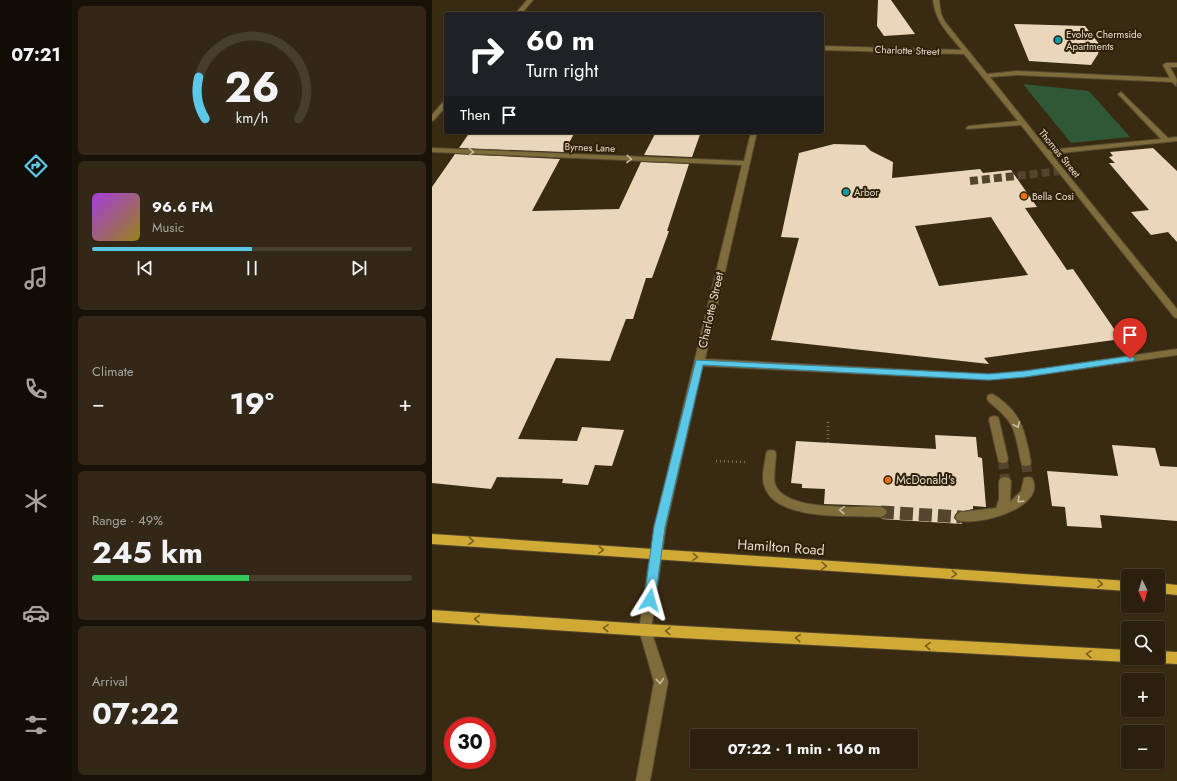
<!DOCTYPE html>
<meta charset="utf-8">
<style>
body{margin:0;font-family:Jost,sans-serif;background:#332817;color:#f1f3f6;height:100vh;display:flex;flex-direction:column;font-size:15px;white-space:nowrap}
*{box-sizing:border-box;margin:0}
p{font-size:13px;color:#a6a39e}
.icon{flex:none;width:22px;height:22px;fill:none;stroke:currentColor;stroke-width:2;stroke-linecap:round;stroke-linejoin:round}
.map{position:relative;flex:1;overflow:hidden}
.sheet{display:flex;flex-direction:column;gap:6px;padding:6px;background:#181208;width:360px}
.sheet>*{flex:none}
.guide{position:absolute;left:12px;top:12px;width:380px;height:122px;border-radius:4px;box-shadow:0 1px 3px #0004,0 0 0 1px #473e2e;background:#202124;color:#fff;overflow:hidden}
.needle{width:26px;rotate:175deg}
.controls{position:absolute;left:689px;top:569px;display:grid;gap:8px}
.controls a{display:grid;place-items:center;width:44px;height:44px;border-radius:4px;background:#2b200e;box-shadow:0 1px 3px #0004,0 0 0 1px #473e2e;font-size:20px}
.speed{position:absolute;left:12px;top:717px;display:flex;gap:8px;font-size:20px;font-weight:700;text-align:center}
.speed>*{display:grid;place-content:center;width:52px;height:52px;border-radius:50%;background:#2b200e;box-shadow:0 1px 3px #0004,0 0 0 1px #473e2e;line-height:1}
.speed .limit{border:6px solid #d22;background:#fff;color:#111}
.pin{position:absolute;display:grid;place-items:center;width:34px;height:34px;color:#fff;margin:-41px -17px;border-radius:50% 50% 50% 0;rotate:-45deg;box-shadow:0 0 4px #0007}
.pin .icon{rotate:45deg}
.me{position:absolute;width:44px;margin:-22px;rotate:8deg;stroke-linejoin:round;filter:drop-shadow(0 0 3px #0008)}
.turn{display:flex;align-items:center;gap:14px;height:84px;padding:0 16px;font-size:18px}
.turn .icon{width:52px;height:52px;stroke-width:2.5}
.turn b{display:block;font-size:28px;line-height:34px}
.then{display:flex;align-items:center;height:38px;padding:0 16px;background:#0003;gap:8px;font-size:15px}
.big{font-size:30px;font-weight:700;line-height:1.1}
.sheet .widget{flex:1;display:flex;flex-direction:column;justify-content:center;gap:6px;min-width:0;padding:0 14px;border-radius:6px;background:#332817}
.sheet .dial{align-items:center;gap:0}
.dial svg{height:104px;overflow:visible;fill:none;stroke:#473e2e;stroke-width:7;stroke-linecap:round;text-anchor:middle}
.dial text{fill:#f1f3f6;stroke:none}
.song{display:flex;align-items:center;gap:12px}
.cover{width:48px;height:48px;border-radius:6px;background:linear-gradient(135deg,hsl(280 70% 55%),hsl(50 70% 35%))}
.played{height:4px;border-radius:2px;background:linear-gradient(90deg,#5bc8e7 50%,#473e2e 50%)}
.keys{display:flex;justify-content:space-around;direction:ltr}
.heat{display:flex;justify-content:space-between;align-items:center;font-size:22px;direction:ltr}
.charge{height:6px;border-radius:3px;background:linear-gradient(90deg,#34c759 49%,#473e2e 0)}
.trip{position:absolute;left:258px;top:729px;width:228px;height:40px;border-radius:4px;background:#2b200e;box-shadow:0 1px 3px #0004,0 0 0 1px #473e2e;font-weight:700;line-height:40px;text-align:center}
main{display:flex;flex:1;min-height:0}
.tab-bar{display:flex;flex-direction:column;width:72px;justify-content:space-around;align-items:center;background:#110d06;color:#a6a39e}
.tab-bar .icon{width:28px;height:28px}
.tab-bar .on{color:#5bc8e7}
.tab-bar b{font-size:18px;color:#f1f3f6}
.map>svg:first-child{display:block}
</style>
<main>
<nav class="tab-bar">
<b>07:21</b>
<svg class="icon on" aria-label="directions" viewBox="0 0 24 24"><path d="M12 3l9 9-9 9-9-9zM9 14v-3h6M13 9l2 2-2 2"/></svg>
<svg class="icon" aria-label="music" viewBox="0 0 24 24"><path d="M9 18V5l10-2v13"/><circle cx="6" cy="18" r="3"/><circle cx="16" cy="16" r="3"/></svg>
<svg class="icon" aria-label="phone" viewBox="0 0 24 24"><path d="M5 4h4l2 5-3 2q2 4 5 5l2-3 5 2v4C11 20 4 13 5 4z"/></svg>
<svg class="icon" aria-label="climate" viewBox="0 0 24 24"><path d="M12 3v18M4 7l16 10M4 17L20 7"/></svg>
<svg class="icon" aria-label="car" viewBox="0 0 24 24"><path d="M5 17H2v-5l4-1 3-4h7l3 4 3 1v5h-3M9 17h6M6 11h13"/><circle cx="7" cy="17" r="2"/><circle cx="17" cy="17" r="2"/></svg>
<svg class="icon" aria-label="filters" viewBox="0 0 24 24"><path d="M4 7h16M4 17h16"/><circle cx="9" cy="7" r="2"/><circle cx="15" cy="17" r="2"/></svg>
</nav>
<section class="sheet">
<div class="widget dial"><svg viewBox="0 0 100 80">
<path d="M14 69A42 42 0 1 1 86 69"/>
<path d="M14 69A42 42 0 0 1 9 37" stroke="#5bc8e7"/>
<text x="50" y="56" font-size="32" font-weight="700">26</text>
<text x="50" y="72" font-size="11">km/h</text>
</svg></div>
<div class="widget">
<div class="song"><i class="cover"></i><div><b>96.6 FM</b><p>Music</p></div></div>
<div class="played"></div>
<div class="keys"><svg class="icon" aria-label="previous" viewBox="0 0 24 24"><path d="M18 5L8 12l10 7zM5 5v14"/></svg><svg class="icon" aria-label="pause" viewBox="0 0 24 24"><path d="M8 5v14M16 5v14"/></svg><svg class="icon" aria-label="next" viewBox="0 0 24 24"><path d="M6 5l10 7-10 7zM19 5v14"/></svg></div>
</div>
<div class="widget"><p>Climate</p>
<div class="heat"><a>−</a><b class="big">19°</b><a>+</a></div>
</div>
<div class="widget"><p>Range · 49%</p><b class="big">245 km</b><div class="charge"></div></div>
<div class="widget"><p>Arrival</p><b class="big">07:22</b></div>
</section>
<div class="map">
<svg width="745" height="781" viewBox="0 0 745 781">
<rect width="100%" height="100%" fill="#392a12"/>
<polygon fill="#2f5836" points="591,84 657,91 698,137 639,143"/>
<g fill="#ead7bb" fill-rule="evenodd">
<polygon points="446,0 459,0 483,34 452,36 445,26"/>
<polygon points="582,24 653,26 668,45 666,54 659,65 597,61"/>
<polygon points="38,132 143,132 132,152 27,148"/>
<polygon points="224,132 269,132 260,157 212,155"/>
<path d="M402 144 433 145 439 151 461 162 460 178 548 169 551 173 579 170 605 207 593 208 635 270 641 269 689 339 552 358 557 364 339 340 367 238 349 237 367 153ZM559 217 596 275 507 286 483 226Z"/>
<polygon points="721,148 745,171 745,242 736,232 719,235 699,212 717,210 677,163 683,163 677,157 681,156 678,152"/>
<polygon points="23,154 128,159 100,211 187,209 209,162 257,164 235,231 237,231 220,278 214,278 201,319 194,319 178,361 124,358 86,439 145,441 150,427 192,430 180,466 163,465 156,485 130,483 131,479 65,477 59,489 0,483 0,187"/>
<polygon points="503,435 544,437 546,457 550,458 554,507 541,506 541,509 524,513 522,518 525,521 529,522 530,524 449,519 456,513 454,508 450,506 392,504 393,489 370,488 370,484 359,483 364,441 504,449"/>
<polygon points="680,445 723,448 728,466 745,467 745,521 668,515 670,528 635,526 633,507 620,506 615,471 686,476"/>
</g>
<g fill="none" stroke-linecap="round" stroke-linejoin="round">
<polyline stroke="#53452e" stroke-width="8" stroke-dasharray="8 4" stroke-linecap="butt" points="538,181 629,171"/>
<g stroke="#53452e" stroke-width="10" stroke-dasharray="10 5" stroke-linecap="butt">
<polyline points="571,459 573,481"/>
<polyline points="594,462 596,481"/>
</g>
<polyline stroke="#53452e" stroke-width="13" stroke-dasharray="13 6" stroke-linecap="butt" points="449,512 529,517"/>
<defs>
<g id="minor">
<polygon points="95,0 101,0 89,14 83,14"/>
<path d="M501 0H507L509 14 513 22 555 74 585 71 738 78 731 65 734 63H745V67H738L745 80 744 86 740 82 585 75 558 77 616 150 729 139 687 95 686 94 689 92 736 138 745 137V141L619 154 745 309V318L742 317 589 125 535 129 534 128 537 126 586 121 532 54 390 50V46L530 50C516 33 504 23 501 0Z"/>
<polygon points="14,100 14,106 2,120 0,121 0,115 12,101"/>
<polygon points="319,132 325,132 273,359 557,374 593,371 745,349 745,355 593,377 557,380 271,366 234,527 219,630 236,682 218,781 204,781 222,682 207,630 222,527 310,165 0,152 0,148 312,161"/>
<path d="M560 394C565 396 569 400 573 403 592 419 594 439 599 462L598 465 594 466 590 465 589 462C582 428 584 424 556 401L555 398 556 395Z"/>
<polygon points="562,416 566,417 567,420 576,459 575,462 571,463 567,462 566,459 557,420 558,417"/>
<path d="M339 450 343 451 344 454C344 461 341 478 343 484 353 512 424 506 449 507L453 509 455 512 453 515 449 517C418 515 342 522 332 485 329 476 333 463 334 454L335 451Z"/>
<path d="M573 477 577 478 579 481 578 502 589 491 592 478 596 477 600 478C616 508 544 527 525 520L523 517 525 514 529 512 564 508 567 499V481L569 478Z"/>
</g>
<g id="major">
<polygon points="0,534 696,581 696,591 0,544"/>
<polygon points="726,583 745,585 745,595 726,593"/>
<polygon points="0,610 213,624 696,650 696,658 702,658 701,660 696,662 213,636 0,622"/>
<polygon points="726,651 745,652 745,664 726,663 721,661 720,658 726,658"/>
</g>
</defs>
<use href="#minor" stroke="#554730" stroke-width="2"/>
<use href="#major" stroke="#554730" stroke-width="2"/>
<g stroke="#7c6f5b" stroke-width="2.5" stroke-dasharray="1 3" stroke-linecap="butt">
<polyline points="396,422 396,443"/>
<polyline points="284,461 316,462"/>
</g>
<use href="#minor" fill="#7e6c3a" fill-rule="evenodd"/>
<use href="#major" fill="#d0aa34" fill-rule="evenodd"/>
</g>
<defs><path id="oneway-chevron" d="M-2-3.5L2.5 0L-2 3.5" fill="none" stroke-width="1.6" stroke-linecap="round" stroke-linejoin="round"/></defs>
<g stroke="#c8bca3">
<use href="#oneway-chevron" transform="translate(39 152) rotate(2)"/>
<use href="#oneway-chevron" transform="translate(197 159) rotate(2)"/>
<use href="#oneway-chevron" transform="translate(585 425) rotate(66)"/>
<use href="#oneway-chevron" transform="translate(588 500) rotate(136)"/>
<use href="#oneway-chevron" transform="translate(410 510) rotate(-177)"/>
<use href="#oneway-chevron" transform="translate(228 681) rotate(84)"/>
</g>
<g stroke="#775f1c">
<use href="#oneway-chevron" transform="translate(39 541) rotate(4)"/>
<use href="#oneway-chevron" transform="translate(169 550) rotate(4)"/>
<use href="#oneway-chevron" transform="translate(263 557) rotate(4)"/>
<use href="#oneway-chevron" transform="translate(392 566) rotate(4)"/>
<use href="#oneway-chevron" transform="translate(522 574) rotate(4)"/>
<use href="#oneway-chevron" transform="translate(668 584) rotate(4)"/>
<use href="#oneway-chevron" transform="translate(45 619) rotate(-176)"/>
<use href="#oneway-chevron" transform="translate(174 628) rotate(-177)"/>
<use href="#oneway-chevron" transform="translate(236 631) rotate(-177)"/>
<use href="#oneway-chevron" transform="translate(366 638) rotate(-177)"/>
<use href="#oneway-chevron" transform="translate(496 646) rotate(-177)"/>
<use href="#oneway-chevron" transform="translate(657 654) rotate(-177)"/>
</g>
<polygon fill="#5bc8e7" stroke="#3b8296" points="698,356 701,357 703,359 701,361 593,377 557,380 271,365 233,527 223,600 222,603 218,605 213,603 212,600 222,527 264,360 557,374 593,371"/>
<g fill="#0f9aa8" stroke="#2f2108" stroke-width="1.5">
<circle cx="626" cy="40" r="4"/>
<circle cx="414" cy="192" r="4"/>
</g>
<g fill="#e8710a" stroke="#2f2108" stroke-width="1.5">
<circle cx="592" cy="196" r="4"/>
<circle cx="456" cy="480" r="4"/>
</g>
<g text-anchor="middle" stroke-width="4" stroke-linejoin="round" paint-order="stroke">
<g font-size="10" fill="#e8ded0" stroke="#2f2108" text-anchor="start">
<text x="634" y="38">Evolve Chermside<tspan x="634" dy="12">Apartments</tspan></text>
<text x="422" y="196">Arbor</text>
<text x="600" y="200">Bella Cosi</text>
</g>
<g font-size="10" fill="#e8ded0" stroke="#2f2108">
<text transform="translate(475 50) rotate(2)" y="4">Charlotte Street</text>
<text transform="translate(158 147) rotate(2)" y="4">Byrnes Lane</text>
<text transform="translate(628 153) rotate(51)" y="4">Thomas Street</text>
</g>
<g font-size="12" fill="#e8ded0" stroke="#2f2108">
<text transform="translate(279 310) rotate(-77)" y="4">Charlotte Street</text>
</g>
<g font-size="12" fill="#e8ded0" stroke="#2f2108" text-anchor="start">
<text x="464" y="484">McDonald's</text>
</g>
<g font-size="14" fill="#e8ded0" stroke="#2f2108">
<text transform="translate(349 547) rotate(4)" y="5">Hamilton Road</text>
</g>
</g>
</svg>
<div class="controls">
<a><svg class="needle" viewBox="-14 -14 28 28"><path d="M0-13l5 13h-10z" fill="#e53935"/><path d="M0 13l5-13h-10z" fill="#a6a39e"/></svg></a>
<a><svg class="icon" aria-label="search" viewBox="0 0 24 24"><circle cx="10" cy="10" r="6"/><path d="M15 15l6 6"/></svg></a>
<a>+</a>
<a>−</a>
</div>
<div class="speed"><div class="limit">30</div></div>
<div class="pin" style="left:698px;top:359px;background:#d93025"><svg class="icon" aria-label="arrive" viewBox="0 0 24 24"><path d="M6 21V4h12l-3 4 3 4H6"/></svg></div>
<svg class="me" style="left:218px;top:600px" viewBox="-20 -20 40 40"><path d="M0-17L14 15 0 8-14 15z" fill="#5bc8e7" stroke="#fff" stroke-width="4"/></svg>
<div class="trip">07:22 · 1 min · 160 m</div>
<div class="guide">
<div class="turn"><svg class="icon" aria-label="right" viewBox="0 0 24 24"><path d="M7 20v-9h11M14 6l5 5-5 5"/></svg><div><b>60 m</b>Turn right</div></div>
<div class="then">Then<svg class="icon" aria-label="arrive" viewBox="0 0 24 24"><path d="M6 21V4h12l-3 4 3 4H6"/></svg></div>
</div>
</div>
</main>
